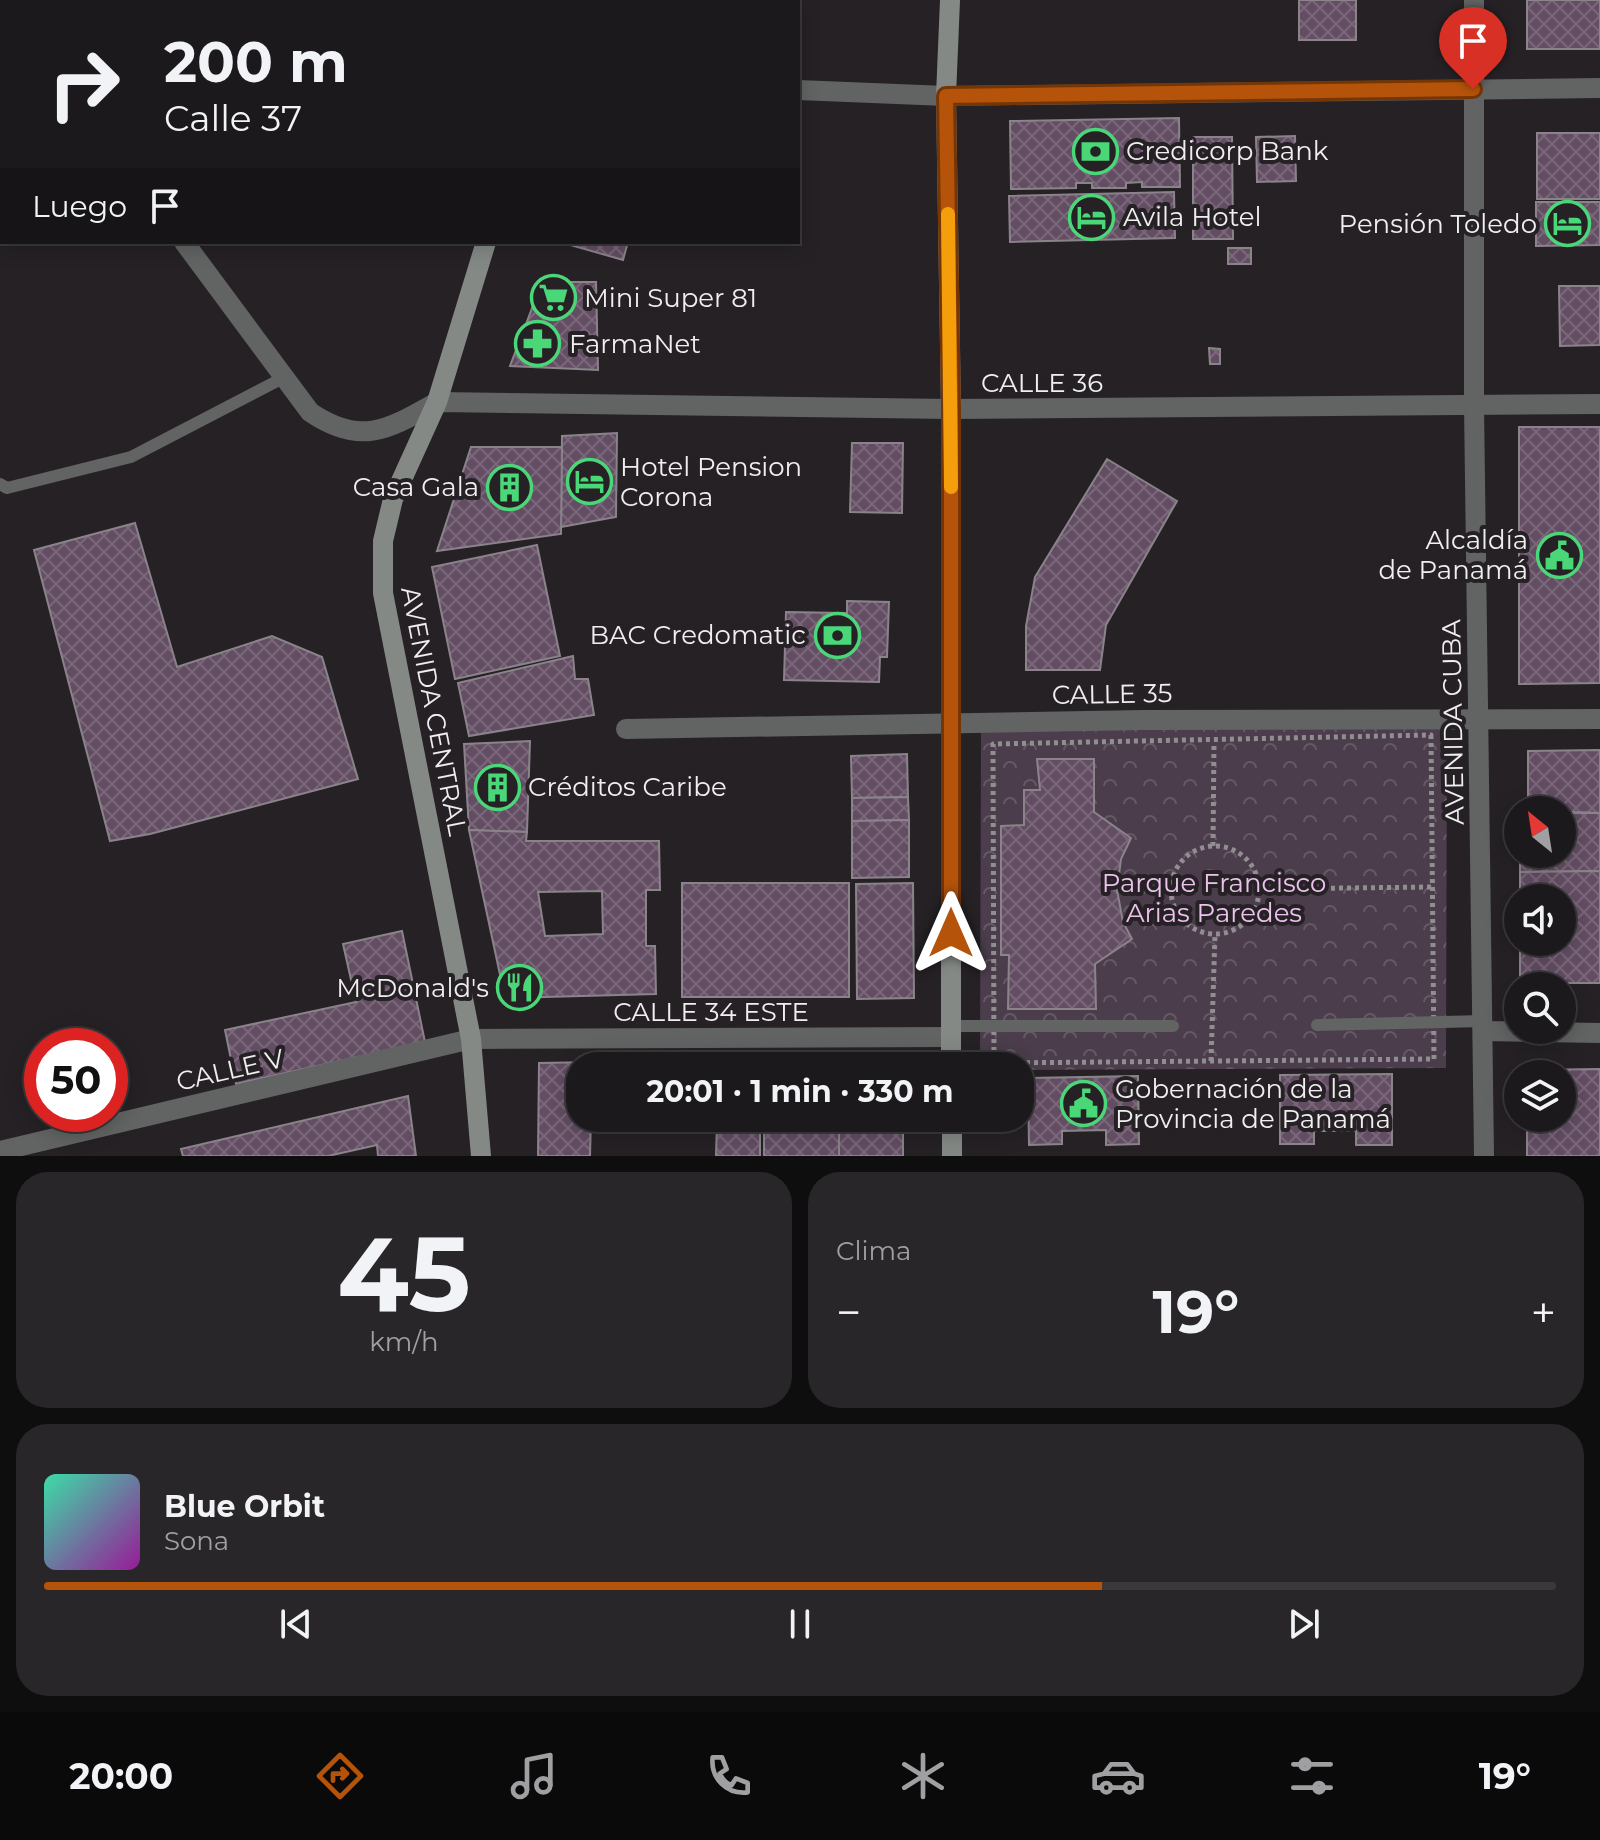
<!DOCTYPE html>
<html lang="es">
<meta charset="utf-8">
<style>
body{margin:0;font-family:Montserrat,sans-serif;background:#292629;color:#f1f3f6;height:100vh;display:flex;flex-direction:column;font-size:30px;white-space:nowrap}
*{box-sizing:border-box;margin:0}
p{font-size:26px;color:#a0a0a3}
.icon{flex:none;width:44px;height:44px;fill:none;stroke:currentColor;stroke-width:2;stroke-linecap:round;stroke-linejoin:round}
.map{position:relative;height:1156px;overflow:hidden}
.sheet{display:flex;flex-direction:column;gap:16px;padding:16px;background:#0f0e0f;flex:1}
.sheet>*{flex:none}
.hud{position:absolute;left:0px;top:0px;width:800px;height:244px;box-shadow:0 4px 20px #0003,0 0 0 2px #3a383b;background:#1c191c;color:#f1f3f6;overflow:hidden}
.needle{width:52px;rotate:330deg}
.fabs{position:absolute;left:1504px;top:796px;display:grid;gap:16px}
.fabs a{display:grid;place-items:center;width:72px;height:72px;border-radius:50%;background:#1c191c;box-shadow:0 4px 20px #0003,0 0 0 2px #3a383b;font-size:40px}
.speed{position:absolute;left:24px;top:1028px;display:flex;gap:16px;font-size:40px;font-weight:700;text-align:center}
.speed>*{display:grid;place-content:center;width:104px;height:104px;border-radius:50%;background:#1c191c;box-shadow:0 4px 20px #0003,0 0 0 2px #3a383b;line-height:1}
.speed .limit{border:12px solid #d22;background:#fff;color:#111}
.pin{position:absolute;display:grid;place-items:center;width:68px;height:68px;color:#fff;margin:-82px -34px;border-radius:50% 50% 50% 0;rotate:-45deg;box-shadow:0 0 8px #0007}
.pin .icon{rotate:45deg}
.me{position:absolute;width:88px;margin:-44px;rotate:0deg;stroke-linejoin:round;filter:drop-shadow(0 0 6px #0008)}
.turn{display:flex;align-items:center;gap:28px;height:168px;padding:0 32px;font-size:36px}
.turn .icon{width:104px;height:104px;stroke-width:2.5}
.turn b{display:block;font-size:56px;line-height:68px}
.then{display:flex;align-items:center;height:76px;padding:0 32px;background:#0003;gap:16px;font-size:30px}
.big{font-size:60px;font-weight:700;line-height:1.1}
.sheet .tile{flex:1;display:flex;flex-direction:column;justify-content:center;gap:12px;min-width:0;padding:0 28px;border-radius:32px;background:#292629}
.sheet .dial{align-items:center;gap:0}
.dial b{font-size:104px;line-height:1}
.song{display:flex;align-items:center;gap:24px}
.cover{width:96px;height:96px;border-radius:12px;background:linear-gradient(135deg,hsl(160 70% 55%),hsl(300 70% 35%))}
.played{height:8px;border-radius:4px;background:linear-gradient(90deg,#b45309 70%,#3a383b 70%)}
.keys{display:flex;justify-content:space-around;direction:ltr}
.heat{display:flex;justify-content:space-between;align-items:center;font-size:44px;direction:ltr}
.sheet .tiles{flex:1;display:grid;gap:16px;grid-template-columns:1fr 1fr}
.tile:last-child{grid-column:span 2}
.trip{position:absolute;left:566px;top:1052px;width:468px;height:80px;border-radius:32px;background:#1c191c;box-shadow:0 4px 20px #0003,0 0 0 2px #3a383b;font-weight:700;line-height:80px;text-align:center}
.menu{display:flex;height:128px;justify-content:space-around;align-items:center;background:#0b0a0b;color:#a0a0a3}
.menu .icon{width:56px;height:56px}
.menu .on{color:#b45309}
.menu b{font-size:36px;color:#f1f3f6}
.map>svg:first-child{display:block}
</style>
<div class="map">
<svg width="1600" height="1156" viewBox="0 0 1600 1156">
<defs>
<pattern id="park-crowns" width="20" height="18" patternUnits="userSpaceOnUse" patternTransform="scale(2)"><rect width="20" height="18" fill="#4b3d4b"/><path d="M2 6a3 3 0 1 1 6 0M12 15a3 3 0 1 1 6 0" fill="none" stroke="#655965"/></pattern>
<pattern id="building-cross-hatch" width="8" height="8" patternUnits="userSpaceOnUse" patternTransform="scale(2)"><rect width="8" height="8" fill="#634d63"/><path d="M0 0l8 8M0 8l8-8" fill="none" stroke="#7a677a"/></pattern>
</defs>
<rect width="100%" height="100%" fill="#252125"/>
<polygon fill="url(#park-crowns)" points="1447,725 1446,1068 1020,1070 1020,1066 980,1066 981,727"/>
<g fill="url(#building-cross-hatch)" stroke="#8a848a" stroke-width="2" fill-rule="evenodd">
<polygon points="0,0 36,0 2,2 2,37"/>
<polygon points="94,0 133,0 143,2 93,2"/>
<polygon points="165,0 215,0 165,2"/>
<polygon points="241,0 286,0 285,2"/>
<polygon points="294,0 346,0 294,2"/>
<polygon points="417,0 501,0 500,2"/>
<polygon points="609,0 722,0 609,2"/>
<rect x="1299" y="0" width="57" height="40"/>
<rect x="1527" y="0" width="73" height="49"/>
<polygon points="1179,118 1180,187 1142,187 1142,182 1126,183 1126,188 1092,188 1092,183 1076,183 1076,188 1011,189 1010,121"/>
<rect x="1537" y="133" width="63" height="66"/>
<polygon points="1295,136 1296,181 1257,182 1256,137"/>
<polygon points="1193,137 1232,137 1233,239 1193,239"/>
<polygon points="1174,192 1175,238 1010,242 1009,196"/>
<polygon points="1536,202 1600,202 1600,245 1536,246"/>
<polygon points="560,242 628,242 623,260"/>
<rect x="1228" y="248" width="23" height="16"/>
<polygon points="542,282 596,282 598,370 510,366"/>
<polygon points="1559,286 1600,286 1600,345 1560,346"/>
<polygon points="1209,348 1220,349 1220,364 1210,364"/>
<polygon points="1519,427 1600,427 1600,683 1519,684"/>
<polygon points="617,433 616,517 561,527 562,436"/>
<polygon points="852,443 903,443 902,513 850,512"/>
<polygon points="471,447 562,447 561,534 437,551"/>
<polygon points="1107,459 1177,501 1106,625 1100,670 1026,670 1026,626 1035,577"/>
<polygon points="135,523 177,667 272,636 322,657 358,779 150,834 110,841 34,550"/>
<polygon points="537,545 560,656 455,679 432,567"/>
<polygon points="847,601 889,602 887,657 880,657 879,682 784,680 786,612 847,613"/>
<polygon points="573,656 575,679 588,679 594,715 469,736 458,683"/>
<polygon points="530,741 527,832 469,830 464,744"/>
<polygon points="1600,750 1600,813 1528,810 1528,751"/>
<polygon points="907,754 908,797 852,798 851,756"/>
<polygon points="1037,759 1094,759 1094,812 1131,838 1121,859 1117,890 1123,922 1132,939 1095,964 1096,1009 1008,1009 1009,955 1001,955 1001,826 1024,825 1024,790 1040,790"/>
<polygon points="908,797 909,820 852,821 852,798"/>
<polygon points="1562,813 1600,813 1600,871 1520,872 1520,854 1562,854"/>
<polygon points="909,820 909,877 852,878 852,821"/>
<path d="M469 830 527 832 526 841H659L660 890H646V946H655L656 994 505 998ZM602 891 603 934 545 936 538 892Z"/>
<polygon points="1600,871 1600,983 1520,983 1520,942 1562,942 1562,898 1520,898 1520,872"/>
<rect x="682" y="883" width="167" height="114"/>
<polygon points="913,883 914,998 857,999 856,884"/>
<polygon points="402,931 425,1042 236,1084 225,1030 356,1002 343,944"/>
<polygon points="760,1059 760,1066 580,1066 580,1118 591,1118 590,1156 538,1156 539,1063"/>
<polygon points="838,1061 839,1066 764,1066 763,1062"/>
<polygon points="1600,1069 1600,1156 1527,1156 1527,1118 1562,1118 1562,1074 1527,1074 1527,1070"/>
<polygon points="1392,1074 1392,1145 1356,1145 1356,1131 1314,1131 1314,1144 1280,1144 1280,1075"/>
<polygon points="1138,1076 1139,1144 1106,1145 1106,1130 1062,1131 1062,1144 1029,1145 1028,1078"/>
<polygon points="408,1096 416,1156 378,1156 377,1145 328,1156 183,1156 181,1149"/>
<polygon points="594,1118 760,1118 760,1156 716,1156 717,1121"/>
<rect x="764" y="1118" width="75" height="38"/>
<rect x="839" y="1118" width="64" height="38"/>
</g>
<g fill="none" stroke-linecap="round" stroke-linejoin="round">
<g stroke="#918e91" stroke-width="5" stroke-dasharray="4 4" stroke-linecap="butt">
<polygon points="1431,735 1434,1059 994,1063 993,744"/>
<circle cx="1215" cy="890" r="44"/>
<polyline points="1213,846 1214,743"/>
<polyline points="1259,889 1433,887"/>
<polyline points="1211,1061 1215,934"/>
</g>
<g stroke="#616462" stroke-width="12">
<polyline points="0,484 7,488 131,457 285,377"/>
<polyline points="1317,1025 1484,1021"/>
<polyline points="950,1026 1173,1026"/>
</g>
<g stroke="#616462" stroke-width="20">
<polyline points="0,55 2,57"/>
<polyline points="798,90 946,96 1600,88"/>
<path d="M184 242 310 412C361 447 389 429 437 402L951 409 1600 404"/>
<polyline points="626,729 1144,720 1600,719"/>
<polyline points="1484,1031 1600,1033"/>
<polyline points="0,1151 471,1039 951,1037"/>
</g>
<polyline stroke="#616462" stroke-width="20" points="1474,0 1474,405 1484,1156"/>
<g stroke="#858986" stroke-width="20">
<polyline points="950,0 946,96 951,409 951,1066"/>
<polyline points="549,2 549,0"/>
<polyline points="952,1118 952,1156"/>
<polyline points="481,1156 471,1039 383,593 383,541 393,499 437,402 486,242"/>
</g>
</g>
<g fill="none" stroke-linecap="round" stroke-linejoin="round">
<defs>
<polyline id="route" points="951,933 951,409 946,96 1473,89"/>
</defs>
<use href="#route" stroke="#753606" stroke-width="20"/>
<use href="#route" stroke="#b45309" stroke-width="14"/>
<polyline stroke="#f59e0b" stroke-width="14" points="948,214 951,487"/>
</g>
<defs>
<symbol id="bank-ring" viewBox="-11 -11 22 22"><circle r="9.5" fill="#252125" stroke="#49d778" stroke-width="1.5"/><path d="M-6-4H6V4H-6ZM0-2.3a2.3 2.3 0 1 0 0 4.6a2.3 2.3 0 1 0 0-4.6Z" fill="#49d778"/></symbol>
<symbol id="hotel-ring" viewBox="-11 -11 22 22"><circle r="9.5" fill="#252125" stroke="#49d778" stroke-width="1.5"/><path d="M-6-4.5h1.5V1H6V5H4.5V3h-9V5H-6ZM-4 0a1.8 1.8 0 1 1 3.6 0ZM.5 0V-2.5h3Q6-2.5 6 0Z" fill="#49d778"/></symbol>
<symbol id="supermarket-ring" viewBox="-11 -11 22 22"><circle r="9.5" fill="#252125" stroke="#49d778" stroke-width="1.5"/><path d="M-6-5.5h2.5l.6 2H6L4.5 2H-2.5L-4.4-4H-6ZM-1.5 3.2a1.3 1.3 0 1 0 .1 0ZM3 3.2a1.3 1.3 0 1 0 .1 0Z" fill="#49d778"/></symbol>
<symbol id="pharmacy-ring" viewBox="-11 -11 22 22"><circle r="9.5" fill="#252125" stroke="#49d778" stroke-width="1.5"/><path d="M-2-6h4v4h4v4h-4v4h-4v-4h-4v-4h4Z" fill="#49d778"/></symbol>
<symbol id="building-ring" viewBox="-11 -11 22 22"><circle r="9.5" fill="#252125" stroke="#49d778" stroke-width="1.5"/><path d="M-4-6H4V6H1V3H-1V6H-4ZM-2.5-4.3h1.7v1.8h-1.7ZM.8-4.3h1.7v1.8H.8ZM-2.5-1h1.7V.8h-1.7ZM.8-1h1.7V.8H.8Z" fill="#49d778"/></symbol>
<symbol id="civic-ring" viewBox="-11 -11 22 22"><circle r="9.5" fill="#252125" stroke="#49d778" stroke-width="1.5"/><path d="M-.6-6.5H3V-4.5H.6V-3L4-1V1h2V6H-6V1h2V-1L-.6-3ZM-1.2 2.5V6h2.4V2.5Z" fill="#49d778"/></symbol>
<symbol id="restaurant-ring" viewBox="-11 -11 22 22"><circle r="9.5" fill="#252125" stroke="#49d778" stroke-width="1.5"/><path d="M-5-6h1v4h1v-4h1v4h1v-4h1v5L-1.5 .5V6h-2V.5L-5-1ZM5-6V6H3V1.5H1.5Q1.5-4 5-6Z" fill="#49d778"/></symbol>
</defs>
<g fill-rule="evenodd">
<use href="#bank-ring" x="1070" y="126" width="51" height="51"/>
<use href="#hotel-ring" x="1066" y="192" width="51" height="51"/>
<use href="#hotel-ring" x="1542" y="198" width="51" height="51"/>
<use href="#supermarket-ring" x="528" y="272" width="51" height="51"/>
<use href="#pharmacy-ring" x="512" y="318" width="51" height="51"/>
<use href="#hotel-ring" x="564" y="456" width="51" height="51"/>
<use href="#building-ring" x="484" y="462" width="51" height="51"/>
<use href="#civic-ring" x="1534" y="530" width="51" height="51"/>
<use href="#bank-ring" x="812" y="610" width="51" height="51"/>
<use href="#building-ring" x="472" y="762" width="51" height="51"/>
<use href="#restaurant-ring" x="494" y="962" width="51" height="51"/>
<use href="#civic-ring" x="1058" y="1078" width="51" height="51"/>
</g>
<g text-anchor="middle" stroke-width="8" stroke-linejoin="round" paint-order="stroke">
<g font-size="26" fill="#f1eef1" stroke="#252125" text-anchor="start">
<text x="1126" y="160">Credicorp Bank</text>
<text x="1123" y="226">Avila Hotel</text>
<text x="1537" y="233" text-anchor="end">Pensión Toledo</text>
<text x="584" y="307">Mini Super 81</text>
<text x="569" y="353">FarmaNet</text>
<text x="620" y="476">Hotel Pension<tspan x="620" dy="30">Corona</tspan></text>
<text x="479" y="496" text-anchor="end">Casa Gala</text>
<text x="1528" y="549" text-anchor="end">Alcaldía<tspan x="1528" dy="30">de Panamá</tspan></text>
<text x="806" y="644" text-anchor="end">BAC Credomatic</text>
<text x="528" y="796">Créditos Caribe</text>
<text x="489" y="997" text-anchor="end">McDonald's</text>
<text x="1115" y="1098">Gobernación de la<tspan x="1115" dy="30">Provincia de Panamá</tspan></text>
</g>
<g font-size="26" fill="#f1eef1" stroke="#252125">
<text x="1042" y="392">CALLE 36</text>
<text transform="translate(1112 694) rotate(-1)" y="9">CALLE 35</text>
<text transform="translate(434 711) rotate(79)" y="9">AVENIDA CENTRAL</text>
<text transform="translate(1453 722) rotate(-91)" y="9">AVENIDA CUBA</text>
<text x="711" y="1021">CALLE 34 ESTE</text>
<text transform="translate(230 1070) rotate(-13)" y="9">CALLE V</text>
</g>
<g font-size="26" fill="#ecc2ed" stroke="#252125">
<text x="1214" y="892">Parque Francisco<tspan x="1214" dy="30">Arias Paredes</tspan></text>
</g>
</g>
</svg>
<div class="fabs">
<a><svg class="needle" viewBox="-14 -14 28 28"><path d="M0-13l5 13h-10z" fill="#e53935"/><path d="M0 13l5-13h-10z" fill="#a0a0a3"/></svg></a>
<a><svg class="icon" aria-label="sound" viewBox="0 0 24 24"><path d="M4 9h4l5-4v14l-5-4H4zM17 9q2 3 0 6"/></svg></a>
<a><svg class="icon" aria-label="search" viewBox="0 0 24 24"><circle cx="10" cy="10" r="6"/><path d="M15 15l6 6"/></svg></a>
<a><svg class="icon" aria-label="layers" viewBox="0 0 24 24"><path d="M12 4l9 5-9 5-9-5zM3 14l9 5 9-5"/></svg></a>
</div>
<div class="speed"><div class="limit">50</div></div>
<div class="pin" style="left:1473px;top:89px;background:#d93025"><svg class="icon" aria-label="arrive" viewBox="0 0 24 24"><path d="M6 21V4h12l-3 4 3 4H6"/></svg></div>
<svg class="me" style="left:951px;top:933px" viewBox="-20 -20 40 40"><path d="M0-17L14 15 0 8-14 15z" fill="#b45309" stroke="#fff" stroke-width="4"/></svg>
<div class="trip">20:01 · 1 min · 330 m</div>
<div class="hud">
<div class="turn"><svg class="icon" aria-label="right" viewBox="0 0 24 24"><path d="M7 20v-9h11M14 6l5 5-5 5"/></svg><div><b>200 m</b>Calle 37</div></div>
<div class="then">Luego<svg class="icon" aria-label="arrive" viewBox="0 0 24 24"><path d="M6 21V4h12l-3 4 3 4H6"/></svg></div>
</div>
</div>
<section class="sheet">
<div class="tiles">
<div class="tile dial"><b>45</b><p>km/h</p></div>
<div class="tile"><p>Clima</p>
<div class="heat"><a>−</a><b class="big">19°</b><a>+</a></div>
</div>
<div class="tile">
<div class="song"><i class="cover"></i><div><b>Blue Orbit</b><p>Sona</p></div></div>
<div class="played"></div>
<div class="keys"><svg class="icon" aria-label="previous" viewBox="0 0 24 24"><path d="M18 5L8 12l10 7zM5 5v14"/></svg><svg class="icon" aria-label="pause" viewBox="0 0 24 24"><path d="M8 5v14M16 5v14"/></svg><svg class="icon" aria-label="next" viewBox="0 0 24 24"><path d="M6 5l10 7-10 7zM19 5v14"/></svg></div>
</div>
</div>
</section>
<nav class="menu">
<b>20:00</b>
<svg class="icon on" aria-label="directions" viewBox="0 0 24 24"><path d="M12 3l9 9-9 9-9-9zM9 14v-3h6M13 9l2 2-2 2"/></svg>
<svg class="icon" aria-label="music" viewBox="0 0 24 24"><path d="M9 18V5l10-2v13"/><circle cx="6" cy="18" r="3"/><circle cx="16" cy="16" r="3"/></svg>
<svg class="icon" aria-label="phone" viewBox="0 0 24 24"><path d="M5 4h4l2 5-3 2q2 4 5 5l2-3 5 2v4C11 20 4 13 5 4z"/></svg>
<svg class="icon" aria-label="climate" viewBox="0 0 24 24"><path d="M12 3v18M4 7l16 10M4 17L20 7"/></svg>
<svg class="icon" aria-label="car" viewBox="0 0 24 24"><path d="M5 17H2v-5l4-1 3-4h7l3 4 3 1v5h-3M9 17h6M6 11h13"/><circle cx="7" cy="17" r="2"/><circle cx="17" cy="17" r="2"/></svg>
<svg class="icon" aria-label="filters" viewBox="0 0 24 24"><path d="M4 7h16M4 17h16"/><circle cx="9" cy="7" r="2"/><circle cx="15" cy="17" r="2"/></svg>
<b>19°</b>
</nav>
